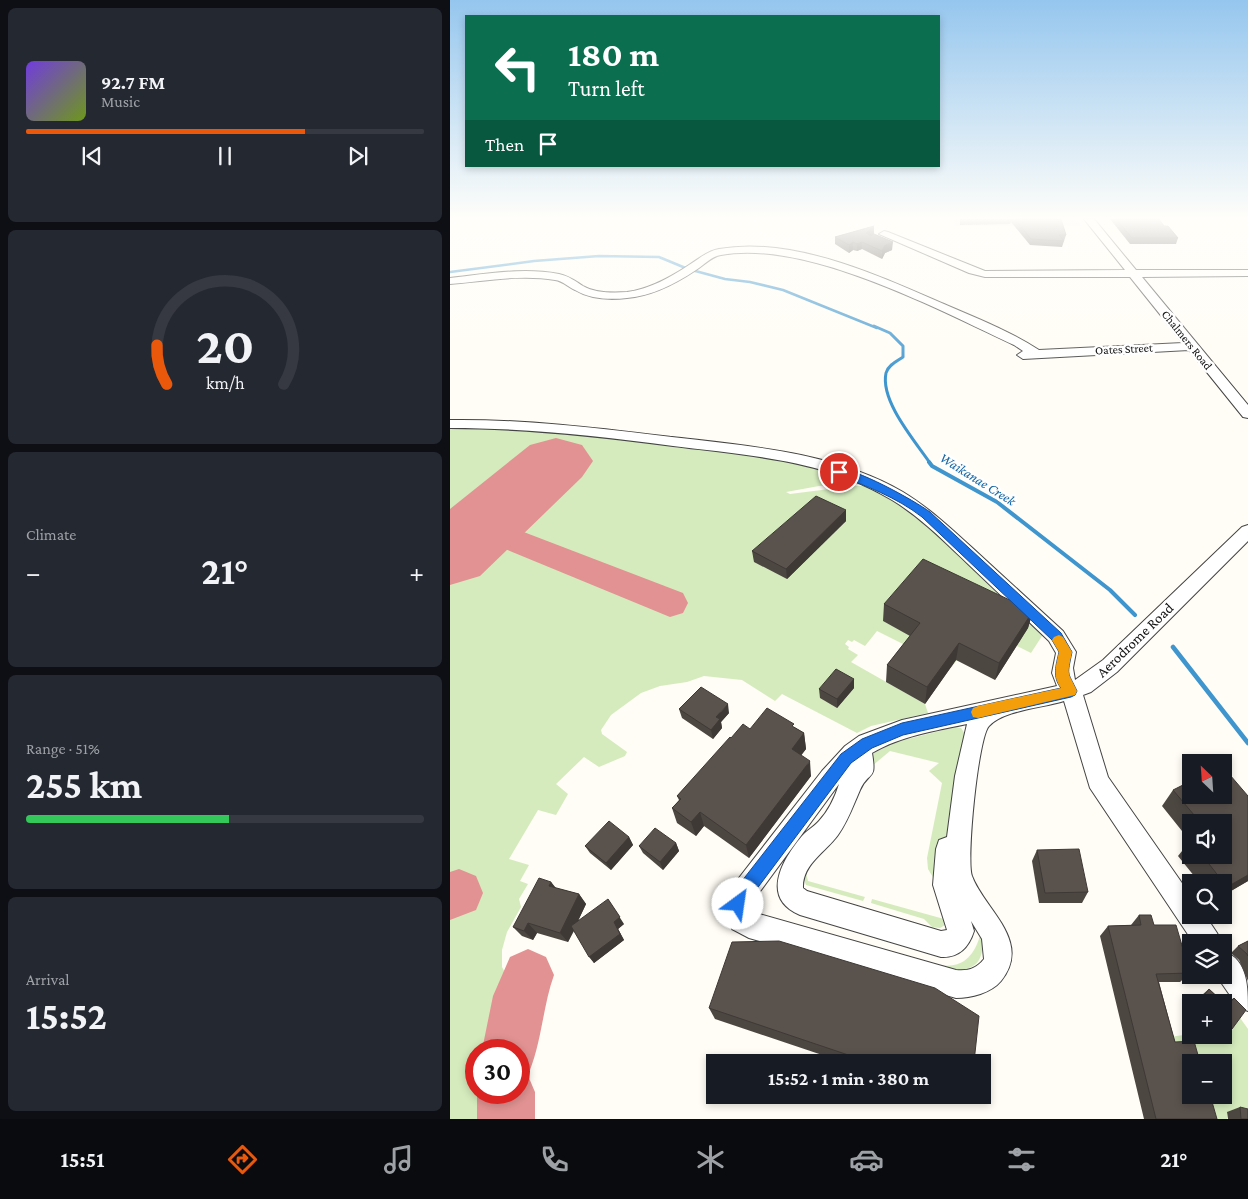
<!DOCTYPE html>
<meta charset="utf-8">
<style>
body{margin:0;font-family:"Crimson Pro",serif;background:#242831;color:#f1f3f6;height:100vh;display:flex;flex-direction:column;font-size:19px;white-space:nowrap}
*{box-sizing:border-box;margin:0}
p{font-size:16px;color:#9ea1a6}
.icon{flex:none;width:28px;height:28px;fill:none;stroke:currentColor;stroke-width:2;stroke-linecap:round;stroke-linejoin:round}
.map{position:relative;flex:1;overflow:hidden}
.sheet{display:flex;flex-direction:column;gap:8px;padding:8px;background:#0d0f14;width:450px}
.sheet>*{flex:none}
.guide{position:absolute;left:15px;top:15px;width:475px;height:152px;border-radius:0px;box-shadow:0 2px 8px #0003;background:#0b6e4f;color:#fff;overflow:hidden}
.needle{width:32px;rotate:335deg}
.controls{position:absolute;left:732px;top:754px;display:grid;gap:10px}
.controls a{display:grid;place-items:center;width:50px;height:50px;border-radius:0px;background:#171b24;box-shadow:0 2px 8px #0003;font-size:25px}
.speed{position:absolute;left:15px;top:1039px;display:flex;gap:10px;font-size:25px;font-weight:700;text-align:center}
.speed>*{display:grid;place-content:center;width:65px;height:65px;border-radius:50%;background:#171b24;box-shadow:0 2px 8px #0003;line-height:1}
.speed .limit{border:8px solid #d22;background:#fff;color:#111}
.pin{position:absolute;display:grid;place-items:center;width:42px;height:42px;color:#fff;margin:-21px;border:2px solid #fff;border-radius:50%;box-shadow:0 1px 5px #0007}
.me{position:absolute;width:55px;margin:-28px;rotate:31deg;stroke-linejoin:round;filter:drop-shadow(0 0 4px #0008)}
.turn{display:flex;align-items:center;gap:18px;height:105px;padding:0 20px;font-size:22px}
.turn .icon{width:65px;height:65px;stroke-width:2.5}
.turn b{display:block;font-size:35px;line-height:42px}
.then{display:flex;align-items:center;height:48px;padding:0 20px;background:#0003;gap:10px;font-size:19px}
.big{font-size:38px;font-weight:700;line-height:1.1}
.sheet .widget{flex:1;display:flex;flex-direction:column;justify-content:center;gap:8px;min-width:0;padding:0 18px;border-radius:8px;background:#242831}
.sheet .dial{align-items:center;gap:0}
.dial svg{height:130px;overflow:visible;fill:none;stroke:#363941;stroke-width:7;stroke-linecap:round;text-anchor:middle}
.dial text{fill:#f1f3f6;stroke:none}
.song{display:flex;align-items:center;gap:15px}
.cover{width:60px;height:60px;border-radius:8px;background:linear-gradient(135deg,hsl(260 70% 55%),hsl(80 70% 35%))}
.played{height:5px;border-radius:2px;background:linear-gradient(90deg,#ea580c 70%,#363941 70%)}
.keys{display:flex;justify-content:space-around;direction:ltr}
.heat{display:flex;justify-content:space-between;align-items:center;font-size:28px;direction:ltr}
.charge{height:8px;border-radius:4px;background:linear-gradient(90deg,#34c759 51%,#363941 0)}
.trip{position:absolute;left:256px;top:1054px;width:285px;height:50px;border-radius:0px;background:#171b24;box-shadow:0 2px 8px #0003;font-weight:700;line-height:50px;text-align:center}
.tabs{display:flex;height:80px;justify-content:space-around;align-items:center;background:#090b0e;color:#9ea1a6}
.tabs .icon{width:35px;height:35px}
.tabs .current{color:#ea580c}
.tabs b{font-size:22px;color:#f1f3f6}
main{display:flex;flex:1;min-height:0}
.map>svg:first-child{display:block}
</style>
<main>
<section class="sheet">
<div class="widget">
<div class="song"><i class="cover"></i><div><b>92.7 FM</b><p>Music</p></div></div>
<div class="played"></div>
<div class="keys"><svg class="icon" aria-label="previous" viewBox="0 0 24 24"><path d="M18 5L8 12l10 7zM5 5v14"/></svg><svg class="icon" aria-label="pause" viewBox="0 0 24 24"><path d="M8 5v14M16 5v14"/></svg><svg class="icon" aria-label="next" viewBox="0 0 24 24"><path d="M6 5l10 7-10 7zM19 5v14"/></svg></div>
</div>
<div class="widget dial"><svg viewBox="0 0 100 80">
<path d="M14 69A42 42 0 1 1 86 69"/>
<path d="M14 69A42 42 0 0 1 8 45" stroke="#ea580c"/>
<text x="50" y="56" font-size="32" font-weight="700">20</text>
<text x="50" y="72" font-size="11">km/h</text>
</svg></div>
<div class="widget"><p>Climate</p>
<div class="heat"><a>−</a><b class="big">21°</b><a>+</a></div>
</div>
<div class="widget"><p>Range · 51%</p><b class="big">255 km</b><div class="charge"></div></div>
<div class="widget"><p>Arrival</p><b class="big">15:52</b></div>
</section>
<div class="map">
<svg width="798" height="1119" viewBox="0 0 798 1119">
<rect width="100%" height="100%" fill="#fffdf5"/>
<polygon fill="#eee6ef" points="503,219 627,219 632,226 505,226"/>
<g fill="#d5ebbd">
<polygon points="61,425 332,458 411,482 369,486 336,492 340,494 403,486 417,486 455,503 600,639 592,636 581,653 567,646 433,621 507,660 501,668 427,631 415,646 404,640 402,642 398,640 395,644 399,647 398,649 408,655 401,662 475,704 478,713 421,726 407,733 332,694 325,701 292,680 254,676 237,682 210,686 191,693 161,715 151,730 152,734 177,752 175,756 149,767 134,757 106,784 118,794 106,815 88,810 59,859 79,865 70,881 78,884 69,899 71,907 57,932 52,950 52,967 60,982 59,1014 54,1050 26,1050 26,1092 49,1093 48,1119 0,1119 0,426"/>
<polygon points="505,727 511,728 515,734 516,739 497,839 484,879 478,869 477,858 492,783 479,771 489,763 440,751 422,766 419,755 446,742"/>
<polygon points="356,873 358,881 415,897 413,901 356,885 351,874"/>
<polygon points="422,899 494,919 495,925 490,928 482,927 474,919 421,903"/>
<path d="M530 936H532C534 956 530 968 508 971L449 958 451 954C484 964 516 981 530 936Z"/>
<polygon points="788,1015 798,1029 798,1118 777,1112 777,1119 753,1119 746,1095 774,1095 774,1062 741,1062 712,1038 741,1034 774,1035"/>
</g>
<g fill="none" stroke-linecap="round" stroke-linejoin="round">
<polyline stroke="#3f96cf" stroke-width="2.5" points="0,272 84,261 149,256 209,257 238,269 275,279 300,282 333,290 427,328"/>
<path stroke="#3f96cf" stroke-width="3" d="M424 326 440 333 453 346V357C447 361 438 365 436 373 430 401 465 441 480 463"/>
<polyline stroke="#3f96cf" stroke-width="4" points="479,462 482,466 547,502 660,590 685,615"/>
<polyline stroke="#3f96cf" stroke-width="4.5" points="723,647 798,743"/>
<g fill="#e29292" fill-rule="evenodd">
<polygon points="32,516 233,593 238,603 233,613 220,617 21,535 16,527 21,519"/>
<polygon points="9,869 26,876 33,893 26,910 0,920 0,872"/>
<path d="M78 949 96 957 104 975C93 1006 92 1039 80 1070L76 1071 85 1092V1119H27V1092H69V1050H32L43 996 60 957Z"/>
</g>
<polygon fill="#e29292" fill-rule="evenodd" points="106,438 132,445 143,461 132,477 30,576 0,585 0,509 80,445"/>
<defs>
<g id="minor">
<path d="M634 219H644L686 270H798V276L692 277 798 405V418L793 417 739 350 573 359 567 355 573 351 564 345C487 309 355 239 271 255 262 256 254 265 246 270 225 284 202 296 177 298 160 300 140 299 125 290 118 287 113 281 105 280 71 274 35 281 0 284V278C36 274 73 267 109 274 119 276 125 281 133 286 145 293 163 293 177 292 200 289 221 277 239 265 249 259 257 251 269 249 343 236 427 275 494 304 526 318 560 331 589 350L733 343 680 277H535L519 273 429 234 434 231 438 232 535 271 675 270Z"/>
<path d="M0 420C75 419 148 428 222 437 299 446 384 452 453 492 481 509 505 532 529 554 557 580 585 605 613 631L626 652 623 668 625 680 653 660 792 527 798 525V541L667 672 641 692 633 695 658 777 741 896V915H755L767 933 771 942H743L640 788 614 701C592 708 554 710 539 726 528 737 516 861 522 876 534 909 583 941 551 981 541 993 521 998 506 998L299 938 282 929 275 904 285 883 372 771 395 746 409 736 452 720 607 686 602 673 606 653 599 641C572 615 544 589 517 563 493 540 470 517 442 500 377 460 296 455 223 446 149 436 75 428 0 428ZM517 724 505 776 497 837 489 840 486 849 483 885 497 930 491 931 357 891 353 888C352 864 376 852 388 835 398 821 403 806 410 790 419 770 427 782 422 753 451 736 484 731 517 724ZM389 784C385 797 379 810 369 821 364 827 357 830 352 836 332 860 310 898 350 915L491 957C509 958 519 947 524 931L521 921 532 939 534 959C526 969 518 971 506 970L302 912 301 905 303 901Z"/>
<path d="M774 951C798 961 798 986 798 1011L788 1007 766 975H774Z"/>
</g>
</defs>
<use href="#minor" stroke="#444" stroke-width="2"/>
<use href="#minor" fill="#fff" fill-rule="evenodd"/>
</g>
<g fill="#4d4742" fill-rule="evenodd">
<polygon points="510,219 611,219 616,235 612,247 580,245 561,222 560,224 510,225"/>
<polygon points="660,219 709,219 714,226 728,238 726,244 680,244"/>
<polygon points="424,226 424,234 422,235 442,250 435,253 432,259 412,249 407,251 403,250 399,253 385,244 385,237"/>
<polygon points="396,510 396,521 337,579 304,562 302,551"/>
<polygon points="434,604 583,611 578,628 545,680 506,660 475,704 436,682 437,665 460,636 433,621"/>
<polygon points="404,679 404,688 387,708 370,698 369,689"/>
<polygon points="229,709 279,713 271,722 272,728 263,739 232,718"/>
<polygon points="344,727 354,733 356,749 351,755 361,776 299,858 254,826 246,836 227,823 222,808 229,800 227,796 281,738 300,729"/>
<path d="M723 790 798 796V881L774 895V882H749L728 856 740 841 712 806ZM741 822H774V855H741Z"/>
<polygon points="179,837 183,845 161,870 140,853 135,846"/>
<polygon points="226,843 229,851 213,870 193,853 189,846"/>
<polygon points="587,850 638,892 632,903 589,903 582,861"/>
<polygon points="101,882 106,888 129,894 136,904 128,921 174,924 168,929 174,940 144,963 124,931 118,942 87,933 83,940 72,936 63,927"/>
<polygon points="689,915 704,925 740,973 730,982 709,982 725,1042 767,1119 694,1119 650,936 658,926 681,925"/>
<polygon points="798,941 798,981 789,960 781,953 788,946"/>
<polygon points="759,989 773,1002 746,1002 752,995"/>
<polygon points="784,998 782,1029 774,1034 774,1003 775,1004"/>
<polygon points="259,1008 524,1062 393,1062 265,1019"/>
<polygon points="494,1095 520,1095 516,1101"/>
<polygon points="790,1107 798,1119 778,1119 777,1112"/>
</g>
<g fill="#3f3936">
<polygon points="424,226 424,234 415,240 416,233"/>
<polygon points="403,242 403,250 399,253 399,245"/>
<polygon points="412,242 412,249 407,251 407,244"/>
<polygon points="443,242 442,250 435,253 432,259 432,251 435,245"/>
<polygon points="396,510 396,521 337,579 336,569"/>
<polygon points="583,611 578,628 545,680 549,663"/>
<polygon points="509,643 506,660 475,704 477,687"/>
<polygon points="404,679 404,688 387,708 387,699"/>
<polygon points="278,704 279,713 271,722 272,728 263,739 261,730 266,717"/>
<polygon points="354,733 356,749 344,765 342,749"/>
<polygon points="360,761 361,776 299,858 296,845"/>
<polygon points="250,812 254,826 246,836 241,822"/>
<polygon points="179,837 183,845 161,870 156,863"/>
<polygon points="226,843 229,851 213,870 210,862"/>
<polygon points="798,875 798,881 774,895 774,891 777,887"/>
<polygon points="101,882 109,893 99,886"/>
<polygon points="129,894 136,904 118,942 110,933"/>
<polygon points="158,899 174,924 168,929 174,940 144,963 139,957 164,922"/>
<polygon points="78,923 87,933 83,940 74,931"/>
</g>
<g fill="#5a524d" stroke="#3f3936">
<polygon points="565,219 611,219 616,235 609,235 614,241 581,239"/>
<polygon points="666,219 709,219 714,226 718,226 728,238 682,238"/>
<polygon points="424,226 416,233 421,236 424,234 443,242 435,245 432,251 412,242 407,244 403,242 399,245 385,237"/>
<polygon points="366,496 396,510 336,569 302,551"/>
<polygon points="473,559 583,611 549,663 509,643 477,687 437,665 470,623 434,604"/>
<polygon points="386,669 404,679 387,699 369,689"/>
<polygon points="251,687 278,704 266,717 270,719 261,730 229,709"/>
<polygon points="317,708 344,724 342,726 354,733 342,749 360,761 296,845 250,812 241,822 222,808 231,799 227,796 280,737 281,738 293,724 300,729"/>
<polygon points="774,768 798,796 798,875 777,887 752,855 774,855 774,822 750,822 723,790 741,781 741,795 774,795"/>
<polygon points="159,821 179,837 156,863 135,846"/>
<polygon points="205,828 226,843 210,862 189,846"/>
<polygon points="629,849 638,892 595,893 587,850"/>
<polygon points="89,878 101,882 99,886 129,894 110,933 78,923 74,931 63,927"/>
<polygon points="158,899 170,917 164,922 170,934 139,957 121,926"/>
<polygon points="689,915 701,915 704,925 726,925 740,973 706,974 725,1042 744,1041 750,1062 741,1062 741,1095 760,1095 767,1119 706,1119 658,926 691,925"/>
<polygon points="329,941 485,988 529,1016 524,1062 419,1062 259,1008 282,942"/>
<polygon points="798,941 798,956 797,954 788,946"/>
<polygon points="759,989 773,1002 755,1002 751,999"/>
<polygon points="784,998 796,1010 782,1029 774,1021 774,1003 777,1006"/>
<polygon points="790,1107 798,1109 798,1119 791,1119"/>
</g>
<linearGradient id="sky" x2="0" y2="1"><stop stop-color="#95c6ee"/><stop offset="0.58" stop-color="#fffefa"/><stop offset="1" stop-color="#fffefa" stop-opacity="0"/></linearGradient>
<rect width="798" height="376" fill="url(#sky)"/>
<path fill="#1a73e8" stroke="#114b97" d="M386 469C403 466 465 501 480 512L611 633 622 652C617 677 617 670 627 691L625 695 621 697 453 735 422 748 401 763 300 898 294 910 288 913 282 910 280 904 288 886 391 754 412 739 452 723 611 688C602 677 606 665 609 652L602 640 472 517C446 497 416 486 386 474Z"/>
<path fill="#f59e0b" d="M609 635 613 637 622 652C617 677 617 670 627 691L625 695 528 718 523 717 521 712 523 708 528 706 611 688C602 677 606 665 609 652L602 640 604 637Z"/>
<g text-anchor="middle" stroke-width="5" stroke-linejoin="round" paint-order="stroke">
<g font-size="12" fill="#111" stroke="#fff">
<text transform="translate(737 340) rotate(51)" y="4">Chalmers Road</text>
<text transform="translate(674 349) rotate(-3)" y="4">Oates Street</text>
</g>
<g font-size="14" font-style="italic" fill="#1768a6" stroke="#fff">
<text transform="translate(528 479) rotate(32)" y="5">Waikanae Creek</text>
</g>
<g font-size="15" fill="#111" stroke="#fff">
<text transform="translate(685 640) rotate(-44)" y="5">Aerodrome Road</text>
</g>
</g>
</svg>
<div class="controls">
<a><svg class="needle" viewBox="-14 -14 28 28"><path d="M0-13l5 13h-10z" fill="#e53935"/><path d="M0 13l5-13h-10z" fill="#9ea1a6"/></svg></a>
<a><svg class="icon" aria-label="sound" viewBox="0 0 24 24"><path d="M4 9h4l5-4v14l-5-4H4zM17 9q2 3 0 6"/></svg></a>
<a><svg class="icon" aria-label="search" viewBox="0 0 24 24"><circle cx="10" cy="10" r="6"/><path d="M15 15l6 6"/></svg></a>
<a><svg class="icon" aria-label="layers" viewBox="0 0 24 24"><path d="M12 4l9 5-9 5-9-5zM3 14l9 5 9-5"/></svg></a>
<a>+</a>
<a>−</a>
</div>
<div class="speed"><div class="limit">30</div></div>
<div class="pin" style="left:389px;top:472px;background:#d93025"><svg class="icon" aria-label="arrive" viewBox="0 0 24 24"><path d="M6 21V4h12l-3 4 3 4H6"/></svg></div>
<svg class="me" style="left:288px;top:904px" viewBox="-20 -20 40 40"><circle r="19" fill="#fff"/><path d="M0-13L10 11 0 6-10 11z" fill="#1a73e8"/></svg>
<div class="trip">15:52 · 1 min · 380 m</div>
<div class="guide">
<div class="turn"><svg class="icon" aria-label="left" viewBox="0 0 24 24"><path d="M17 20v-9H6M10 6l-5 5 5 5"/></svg><div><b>180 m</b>Turn left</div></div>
<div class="then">Then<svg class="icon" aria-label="arrive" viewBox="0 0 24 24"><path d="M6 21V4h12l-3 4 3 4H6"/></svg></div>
</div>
</div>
</main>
<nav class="tabs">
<b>15:51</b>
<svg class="icon current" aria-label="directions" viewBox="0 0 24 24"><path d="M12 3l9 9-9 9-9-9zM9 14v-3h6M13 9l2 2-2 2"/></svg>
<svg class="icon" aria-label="music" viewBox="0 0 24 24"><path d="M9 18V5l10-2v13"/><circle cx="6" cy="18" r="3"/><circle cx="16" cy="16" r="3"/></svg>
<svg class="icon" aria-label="phone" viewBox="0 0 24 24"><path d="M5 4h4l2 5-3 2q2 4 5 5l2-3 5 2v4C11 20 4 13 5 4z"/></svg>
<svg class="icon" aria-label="climate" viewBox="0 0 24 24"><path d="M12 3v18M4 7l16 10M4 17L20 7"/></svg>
<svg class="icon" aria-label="car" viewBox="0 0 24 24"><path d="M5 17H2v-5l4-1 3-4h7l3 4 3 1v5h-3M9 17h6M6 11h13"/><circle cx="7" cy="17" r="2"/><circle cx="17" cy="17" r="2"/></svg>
<svg class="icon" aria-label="filters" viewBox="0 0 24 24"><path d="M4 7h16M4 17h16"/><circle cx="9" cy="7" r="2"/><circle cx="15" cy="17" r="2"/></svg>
<b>21°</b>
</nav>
